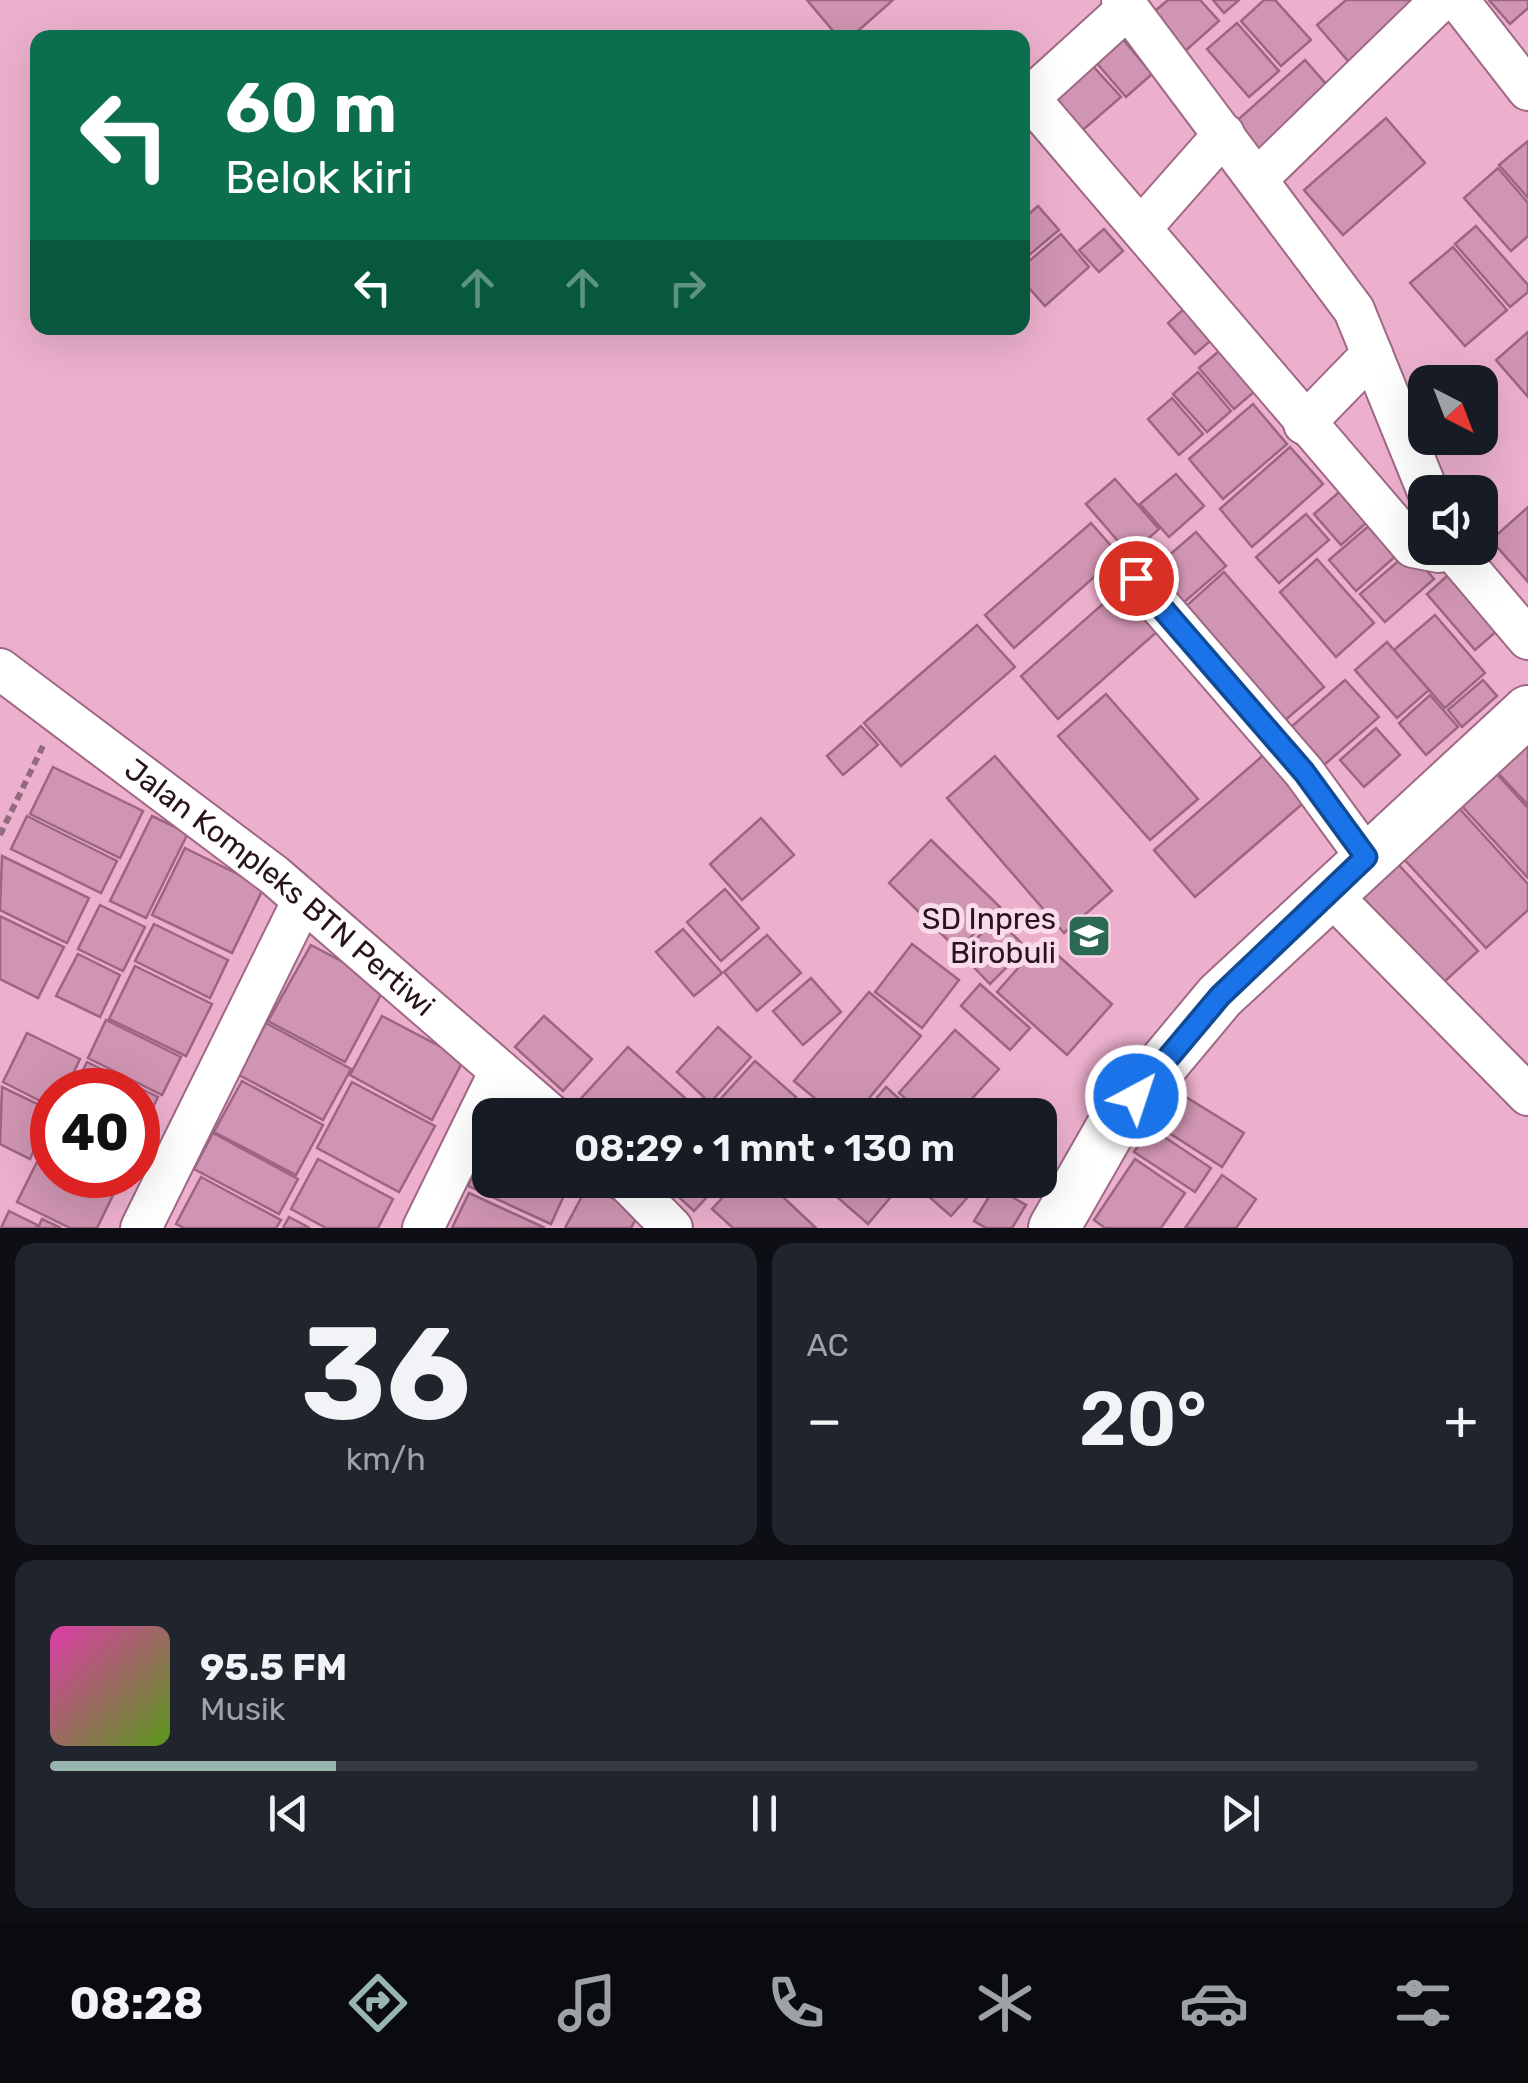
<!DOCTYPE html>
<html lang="id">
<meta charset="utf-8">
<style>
body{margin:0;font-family:Rubik,sans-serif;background:#20242c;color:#f1f3f6;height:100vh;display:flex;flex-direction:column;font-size:38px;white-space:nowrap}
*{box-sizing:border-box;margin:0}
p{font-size:32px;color:#9ea1a6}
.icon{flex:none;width:55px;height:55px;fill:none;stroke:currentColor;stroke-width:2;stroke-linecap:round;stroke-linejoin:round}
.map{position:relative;height:1228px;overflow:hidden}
.side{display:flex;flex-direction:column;gap:15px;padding:15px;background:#0d0f14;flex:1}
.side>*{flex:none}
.guide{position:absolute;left:30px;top:30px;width:1000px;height:305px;border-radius:20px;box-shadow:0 10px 40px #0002;background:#0b6e4f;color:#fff;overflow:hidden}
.needle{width:65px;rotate:138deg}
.controls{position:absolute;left:1408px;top:365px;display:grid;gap:20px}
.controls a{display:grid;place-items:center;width:90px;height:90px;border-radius:20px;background:#171b24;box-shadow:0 10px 40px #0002;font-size:50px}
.speed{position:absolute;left:30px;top:1068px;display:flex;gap:20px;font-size:50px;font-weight:700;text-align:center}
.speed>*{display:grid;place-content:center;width:130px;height:130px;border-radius:50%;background:#171b24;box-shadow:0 10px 40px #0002;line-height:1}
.speed .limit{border:15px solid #d22;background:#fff;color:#111}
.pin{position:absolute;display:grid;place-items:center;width:85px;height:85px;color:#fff;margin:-42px;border:5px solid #fff;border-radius:50%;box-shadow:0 2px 10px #0007}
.me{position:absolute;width:110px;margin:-55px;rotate:40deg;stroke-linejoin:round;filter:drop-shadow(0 0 8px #0008)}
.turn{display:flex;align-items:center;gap:35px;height:210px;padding:0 30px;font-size:45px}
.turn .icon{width:130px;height:130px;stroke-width:2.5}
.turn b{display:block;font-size:70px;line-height:85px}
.lanes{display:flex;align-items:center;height:95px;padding:0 30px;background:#0003;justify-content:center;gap:50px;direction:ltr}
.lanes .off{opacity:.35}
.big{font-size:75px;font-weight:600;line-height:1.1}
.side .tile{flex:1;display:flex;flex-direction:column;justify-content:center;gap:15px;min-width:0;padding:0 35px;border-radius:20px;background:#20242c}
.side .dial{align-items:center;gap:0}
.dial b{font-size:130px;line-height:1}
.song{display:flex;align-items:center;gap:30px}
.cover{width:120px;height:120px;border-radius:15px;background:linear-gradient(135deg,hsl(320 70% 55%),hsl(90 70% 35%))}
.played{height:10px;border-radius:5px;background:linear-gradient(90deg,#98b5ae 20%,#363941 20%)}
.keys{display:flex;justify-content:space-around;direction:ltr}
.heat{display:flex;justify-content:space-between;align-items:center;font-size:55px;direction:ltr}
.side .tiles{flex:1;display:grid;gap:15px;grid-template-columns:1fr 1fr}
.tile:last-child{grid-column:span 2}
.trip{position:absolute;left:472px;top:1098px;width:585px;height:100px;border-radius:20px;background:#171b24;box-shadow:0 10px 40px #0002;font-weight:600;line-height:100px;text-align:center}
.dock{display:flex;height:160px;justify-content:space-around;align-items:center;background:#090b0e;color:#9ea1a6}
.dock .icon{width:70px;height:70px}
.dock .current{color:#98b5ae}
.dock b{font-size:45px;color:#f1f3f6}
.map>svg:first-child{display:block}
</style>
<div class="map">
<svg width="1528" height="1228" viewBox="0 0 1528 1228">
<rect width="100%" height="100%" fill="#ecb0cd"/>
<g fill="#d095b2" stroke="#9c6581" stroke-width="2.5">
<polygon points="807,0 893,0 850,38 839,38"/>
<polygon points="1168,0 1200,0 1219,21 1183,53 1150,15"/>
<polygon points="1213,0 1239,0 1224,13"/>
<polygon points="1264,0 1275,0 1311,40 1281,66 1241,21"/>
<polygon points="1346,0 1432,0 1354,68 1317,25"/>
<polygon points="1489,0 1528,0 1528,8 1510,24"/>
<polygon points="1237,23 1279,71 1249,97 1207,49"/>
<polygon points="1121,37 1152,74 1126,97 1095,61"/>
<polygon points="1305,60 1333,92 1259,157 1232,125"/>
<polygon points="1091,64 1121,97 1077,135 1048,102"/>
<polygon points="1386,118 1425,163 1343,235 1304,190"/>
<polygon points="1528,141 1528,198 1499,165"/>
<polygon points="1498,168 1528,203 1528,236 1511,251 1464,198"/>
<polygon points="1038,206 1059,230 1022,261 1022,220"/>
<polygon points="1476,226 1528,285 1528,292 1510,307 1455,244"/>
<polygon points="1104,229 1123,251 1099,272 1079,250"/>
<polygon points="1061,234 1089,267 1045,306 1022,280 1022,267"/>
<polygon points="1453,247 1507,310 1465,346 1410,283"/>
<polygon points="1194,300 1222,331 1195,354 1168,323"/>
<polygon points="1528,332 1528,397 1496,360"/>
<polygon points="1231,341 1267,381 1234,409 1199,368"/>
<polygon points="1198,372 1231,411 1207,432 1173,394"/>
<polygon points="1172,398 1203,434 1179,455 1148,419"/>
<polygon points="1253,404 1287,444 1223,499 1189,459"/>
<polygon points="1290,447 1323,484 1252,547 1220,509"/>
<polygon points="1176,474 1204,506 1169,537 1140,504"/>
<polygon points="1115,479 1159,529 1130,555 1086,504"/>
<polygon points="1346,486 1373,517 1341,545 1314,514"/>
<polygon points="1528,507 1528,582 1491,540"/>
<polygon points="1306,514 1329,540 1279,583 1256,557"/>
<polygon points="1378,518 1405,548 1356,591 1329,560"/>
<polygon points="1091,523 1119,555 1014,648 985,615"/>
<polygon points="1196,532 1226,566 1182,604 1152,570"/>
<polygon points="1410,551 1434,579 1385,622 1360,594"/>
<polygon points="1317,559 1374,623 1336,657 1280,592"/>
<polygon points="1457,567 1506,623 1475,650 1427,594"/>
<polygon points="1224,572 1324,687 1283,722 1184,608"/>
<polygon points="1130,580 1167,623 1058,719 1021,676"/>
<polygon points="1435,615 1485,673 1445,708 1394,650"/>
<polygon points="977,625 1015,667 901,766 864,723"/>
<polygon points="1387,642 1429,690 1397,718 1355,670"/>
<polygon points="1345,680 1379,717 1324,765 1291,727"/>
<polygon points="1483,680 1497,696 1462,727 1448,710"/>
<polygon points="1106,694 1198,799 1150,840 1058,736"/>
<polygon points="1430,695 1458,727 1426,755 1399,723"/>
<polygon points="861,726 878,745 843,775 827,756"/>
<polygon points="1376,728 1400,755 1364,787 1340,760"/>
<polygon points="1528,745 1528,805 1498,773"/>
<polygon points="1274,746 1315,793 1195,897 1154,850"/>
<polygon points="995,756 1112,891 1064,933 947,798"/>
<polygon points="53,767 143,811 120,858 30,814"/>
<polygon points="1496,773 1528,808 1528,878 1461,805"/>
<polygon points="1458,807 1528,884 1528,910 1486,948 1403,858"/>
<polygon points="27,816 117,861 101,893 11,849"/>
<polygon points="152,816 188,833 146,918 110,901"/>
<polygon points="761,818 794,855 742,900 710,864"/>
<polygon points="931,840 1000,907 958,950 889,883"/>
<polygon points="185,848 264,887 232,953 152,915"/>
<polygon points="2,856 89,898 67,943 0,910"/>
<polygon points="1397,863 1478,951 1432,993 1351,905"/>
<polygon points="725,889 759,928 721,961 687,922"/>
<polygon points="100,905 145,927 123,971 78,949"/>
<polygon points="0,916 64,947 38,998 0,979"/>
<polygon points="997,918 1026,948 990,984 961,954"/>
<polygon points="154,924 228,960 210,998 135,961"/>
<polygon points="683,929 722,973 694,996 656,952"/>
<polygon points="767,935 801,973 757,1011 724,972"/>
<polygon points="1042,941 1112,1004 1067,1055 997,992"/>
<polygon points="912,944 959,980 922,1028 875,992"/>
<polygon points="311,945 386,985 345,1062 268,1021"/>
<polygon points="78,954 120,975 100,1017 56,996"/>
<polygon points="135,966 212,1004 186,1056 109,1019"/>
<polygon points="811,978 841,1012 803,1045 773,1011"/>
<polygon points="980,984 1030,1028 1010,1050 961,1006"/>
<polygon points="869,992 921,1036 855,1115 835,1115 794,1081"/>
<polygon points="382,1016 464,1059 432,1120 350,1075"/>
<polygon points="544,1016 592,1059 563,1091 515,1047"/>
<polygon points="106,1020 181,1057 162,1095 88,1058"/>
<polygon points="266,1023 351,1069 323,1120 239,1075"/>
<polygon points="718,1027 751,1057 710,1103 677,1072"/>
<polygon points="955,1030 999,1069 957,1115 924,1115 899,1093"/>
<polygon points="27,1033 80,1059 65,1090 52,1090 52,1107 3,1082"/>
<polygon points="628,1047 704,1115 589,1115 576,1104"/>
<polygon points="755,1061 796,1097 780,1115 726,1115 715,1105"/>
<polygon points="87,1062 158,1097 138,1138 138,1090 73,1090"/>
<polygon points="242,1081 323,1125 296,1175 214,1132"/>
<polygon points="352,1082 435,1126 399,1192 317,1148"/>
<polygon points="2,1087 52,1111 30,1159 0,1144"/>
<polygon points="886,1087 917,1115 862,1115"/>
<polygon points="1178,1092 1244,1133 1222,1167 1157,1125"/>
<polygon points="52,1128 52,1162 39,1155"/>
<polygon points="1151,1128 1211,1168 1195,1192 1134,1152"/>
<polygon points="213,1133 298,1179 279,1214 194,1169"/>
<polygon points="490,1139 490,1180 571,1180 551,1224 468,1186"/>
<polygon points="39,1158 52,1165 52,1175 73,1175 113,1195 97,1228 70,1228 17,1202"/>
<polygon points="318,1159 393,1199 378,1228 326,1228 291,1209"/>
<polygon points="1135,1159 1185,1193 1161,1228 1105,1228 1094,1220"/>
<polygon points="80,1175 127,1175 117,1193"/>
<polygon points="1222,1175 1256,1199 1236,1228 1185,1228"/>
<polygon points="201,1177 281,1220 276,1228 184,1228 176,1224"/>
<polygon points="660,1180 723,1180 694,1211"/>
<polygon points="739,1180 765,1180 816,1228 733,1228 712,1209"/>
<polygon points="838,1180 895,1180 901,1185 868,1224 829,1190"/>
<polygon points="910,1180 983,1180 951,1216"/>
<polygon points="588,1185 639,1213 631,1228 565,1228"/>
<polygon points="995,1187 1026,1205 1012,1228 986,1228 974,1221"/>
<polygon points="469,1193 545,1228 452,1228"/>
<polygon points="9,1211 37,1225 36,1228 1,1228"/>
<polygon points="289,1217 310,1228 283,1228"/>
<polygon points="42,1219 61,1228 38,1228"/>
</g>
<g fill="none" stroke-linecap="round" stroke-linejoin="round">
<defs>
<g id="minor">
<polyline points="1122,0 1354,310 1428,492"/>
<polyline points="1458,0 1528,90"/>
<polyline points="1128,8 1029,98 1413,547 1439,552 1448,548"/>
<polyline points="1258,178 1441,0"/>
<polyline points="1141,228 1224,134"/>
<polyline points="1304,424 1372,354"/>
<polyline points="1451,548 1528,639"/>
<polyline points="1136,578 1304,772 1366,857"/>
<path id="s1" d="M0 669 274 875 551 1115"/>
<polyline points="1328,892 1528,1095"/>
<polyline points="625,1180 672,1228"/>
<polyline points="141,1228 303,900"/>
<polyline points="423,1228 500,1071"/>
</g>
<polyline id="tertiary" points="1054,1228 1114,1123 1220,996 1528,711"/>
</defs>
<use href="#minor" stroke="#9f6884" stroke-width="44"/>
<use href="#tertiary" stroke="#9f6884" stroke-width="54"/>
<polyline stroke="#946a7f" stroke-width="6" stroke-dasharray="8 5" stroke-linecap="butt" points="0,835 43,746"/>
<use href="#minor" stroke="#fff" stroke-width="40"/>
<use href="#tertiary" stroke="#fff" stroke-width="50"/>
</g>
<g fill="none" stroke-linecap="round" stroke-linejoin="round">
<defs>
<polyline id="route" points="1136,1096 1220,996 1366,857 1304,772 1136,578"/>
</defs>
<use href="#route" stroke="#114b97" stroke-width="25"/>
<use href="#route" stroke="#1a73e8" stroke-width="18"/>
</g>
<defs>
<symbol id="school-square" viewBox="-11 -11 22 22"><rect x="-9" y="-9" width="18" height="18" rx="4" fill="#2c6955" stroke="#fadbe9"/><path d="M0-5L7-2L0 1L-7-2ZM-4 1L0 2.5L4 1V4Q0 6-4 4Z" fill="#fff"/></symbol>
</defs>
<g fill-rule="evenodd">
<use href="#school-square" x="1064" y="911" width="50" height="50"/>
</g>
<g text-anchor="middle" stroke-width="10" stroke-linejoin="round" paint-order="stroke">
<g font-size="30" fill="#28131e" stroke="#fadbe9">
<text dy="10" stroke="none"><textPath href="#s1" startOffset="355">Jalan Kompleks BTN Pertiwi</textPath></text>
</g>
<g font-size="30" fill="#28131e" stroke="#fadbe9" text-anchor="end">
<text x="1056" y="929">SD Inpres<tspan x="1056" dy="34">Birobuli</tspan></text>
</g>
</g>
</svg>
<div class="controls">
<a><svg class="needle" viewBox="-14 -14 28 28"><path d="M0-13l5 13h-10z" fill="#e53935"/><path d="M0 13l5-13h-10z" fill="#9ea1a6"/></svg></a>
<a><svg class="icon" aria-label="sound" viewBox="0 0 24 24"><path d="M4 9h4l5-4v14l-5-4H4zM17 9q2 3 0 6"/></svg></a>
</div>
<div class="speed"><div class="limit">40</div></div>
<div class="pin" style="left:1136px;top:578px;background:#d93025"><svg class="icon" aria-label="arrive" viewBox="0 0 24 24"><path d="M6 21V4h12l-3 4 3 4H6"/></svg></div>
<svg class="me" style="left:1136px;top:1096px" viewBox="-20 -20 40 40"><circle r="17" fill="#1a73e8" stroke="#fff" stroke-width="3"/><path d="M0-11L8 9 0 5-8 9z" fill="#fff"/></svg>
<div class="trip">08:29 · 1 mnt · 130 m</div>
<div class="guide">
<div class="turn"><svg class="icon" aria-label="left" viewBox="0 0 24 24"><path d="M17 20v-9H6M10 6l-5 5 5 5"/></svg><div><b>60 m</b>Belok kiri</div></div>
<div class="lanes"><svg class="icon" aria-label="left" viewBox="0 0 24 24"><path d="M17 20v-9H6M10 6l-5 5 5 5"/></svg><svg class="icon off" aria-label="ahead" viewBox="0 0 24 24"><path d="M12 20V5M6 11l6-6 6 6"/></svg><svg class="icon off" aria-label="ahead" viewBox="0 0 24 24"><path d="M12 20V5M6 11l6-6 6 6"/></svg><svg class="icon off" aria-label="right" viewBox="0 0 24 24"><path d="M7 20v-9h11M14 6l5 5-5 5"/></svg></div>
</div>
</div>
<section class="side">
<div class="tiles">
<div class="tile dial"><b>36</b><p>km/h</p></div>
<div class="tile"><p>AC</p>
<div class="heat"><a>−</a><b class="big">20°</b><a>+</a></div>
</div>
<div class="tile">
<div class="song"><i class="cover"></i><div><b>95.5 FM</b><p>Musik</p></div></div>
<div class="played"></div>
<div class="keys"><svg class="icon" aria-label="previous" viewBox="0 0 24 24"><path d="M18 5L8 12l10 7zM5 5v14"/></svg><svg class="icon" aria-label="pause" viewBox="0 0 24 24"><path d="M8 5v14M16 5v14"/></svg><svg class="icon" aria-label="next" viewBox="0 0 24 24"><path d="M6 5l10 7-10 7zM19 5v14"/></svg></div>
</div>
</div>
</section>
<nav class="dock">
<b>08:28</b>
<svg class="icon current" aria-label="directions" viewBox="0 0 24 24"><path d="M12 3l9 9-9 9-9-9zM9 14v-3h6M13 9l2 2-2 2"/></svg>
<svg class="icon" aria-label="music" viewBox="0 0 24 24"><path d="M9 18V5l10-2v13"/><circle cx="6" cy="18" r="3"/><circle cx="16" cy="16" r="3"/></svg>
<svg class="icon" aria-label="phone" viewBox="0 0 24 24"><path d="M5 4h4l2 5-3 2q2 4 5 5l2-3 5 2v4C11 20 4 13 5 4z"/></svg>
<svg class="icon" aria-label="climate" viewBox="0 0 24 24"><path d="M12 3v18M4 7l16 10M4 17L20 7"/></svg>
<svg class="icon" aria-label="car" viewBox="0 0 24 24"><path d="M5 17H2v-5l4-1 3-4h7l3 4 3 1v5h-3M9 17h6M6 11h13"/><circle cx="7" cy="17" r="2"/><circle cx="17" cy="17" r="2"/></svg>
<svg class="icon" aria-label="filters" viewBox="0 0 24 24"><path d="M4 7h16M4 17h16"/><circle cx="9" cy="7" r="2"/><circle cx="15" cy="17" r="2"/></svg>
</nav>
